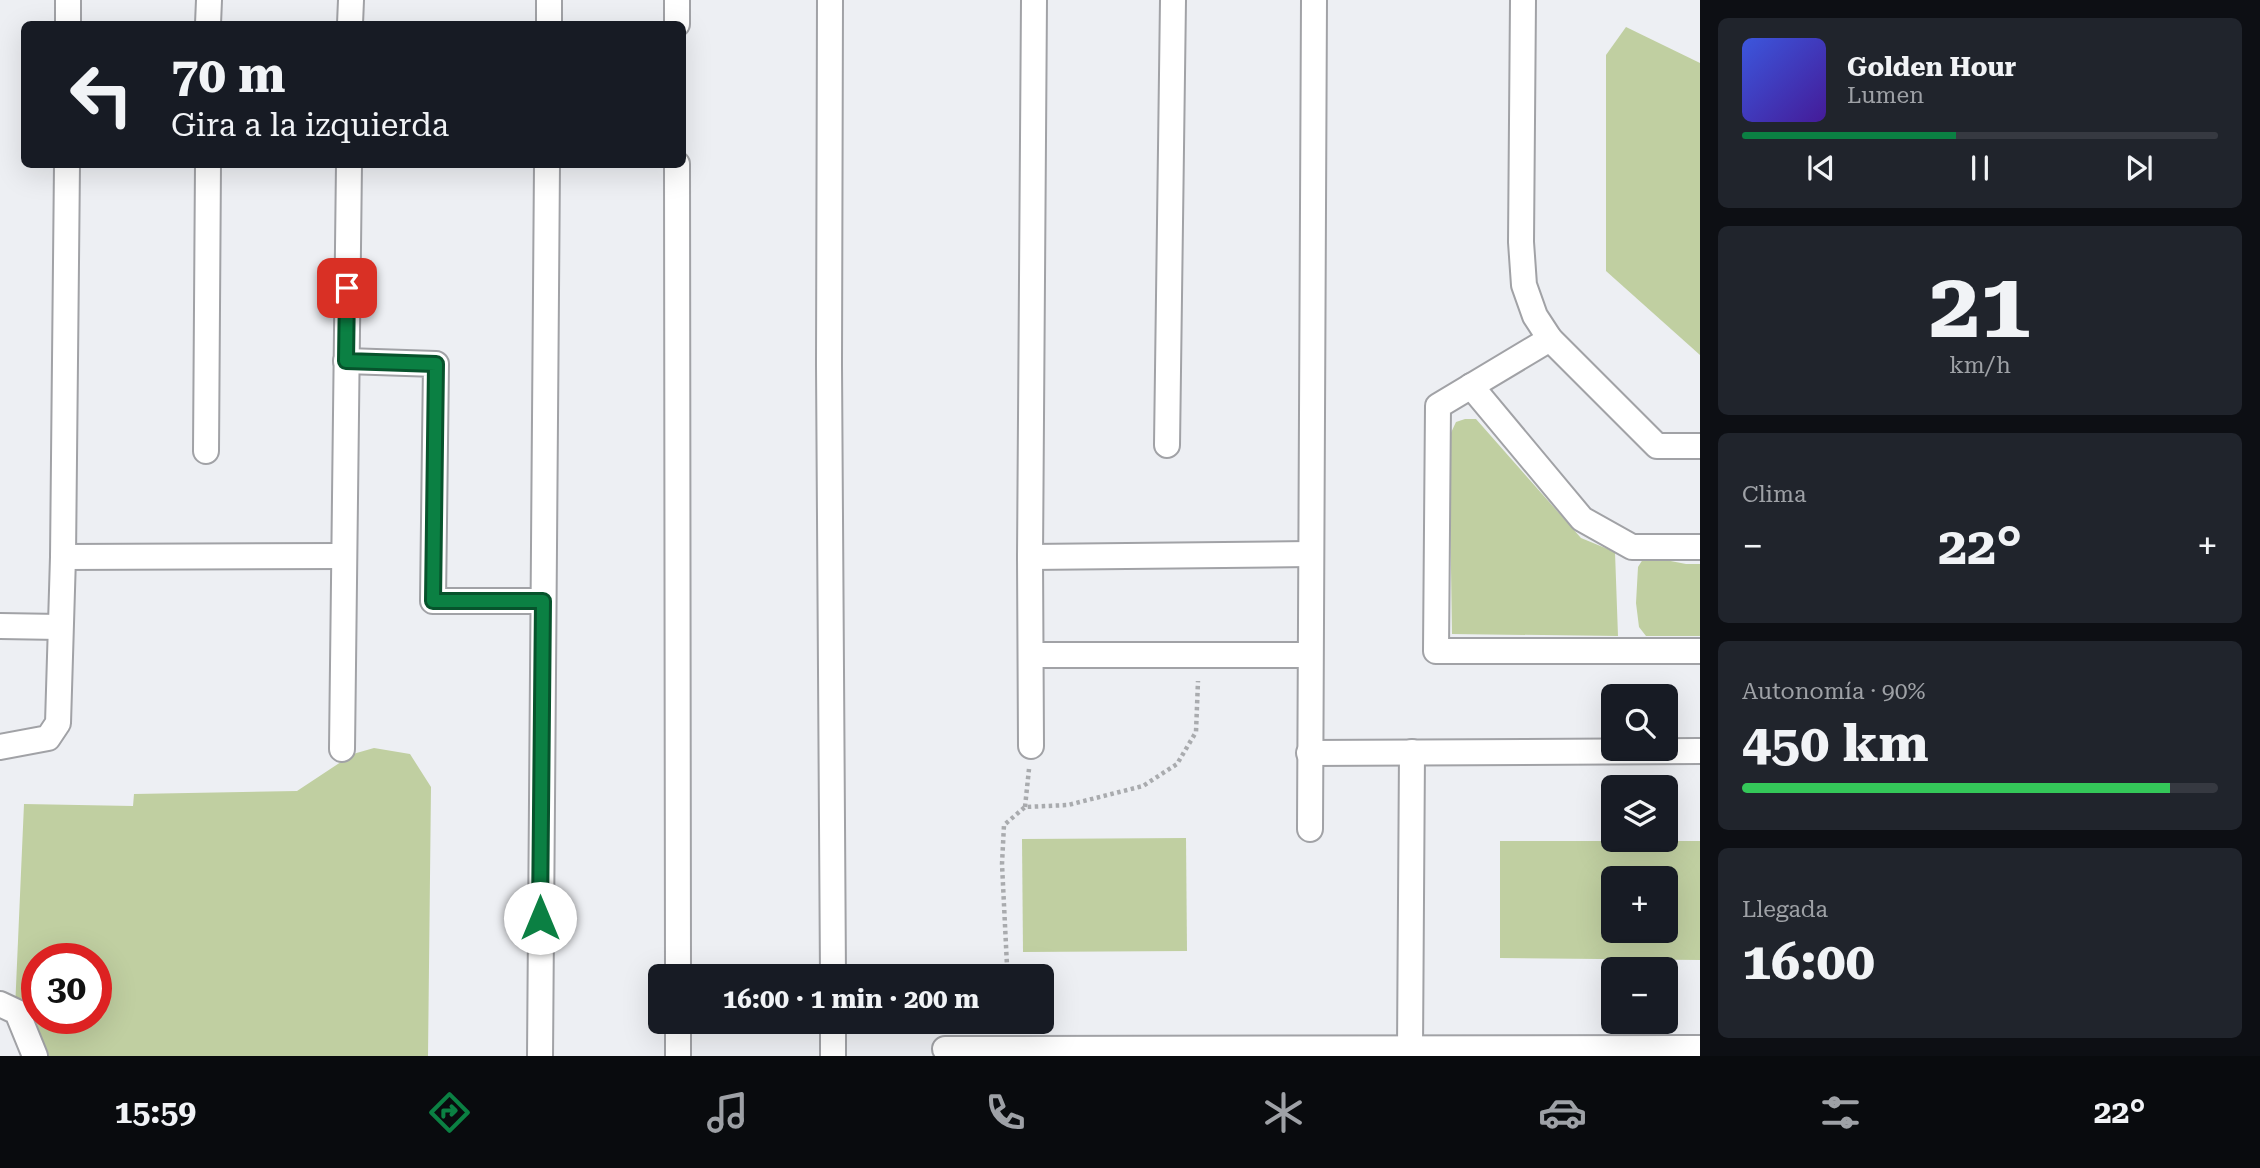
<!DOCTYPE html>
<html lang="es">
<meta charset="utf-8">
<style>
body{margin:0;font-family:"Roboto Serif",serif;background:#20242c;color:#f1f3f6;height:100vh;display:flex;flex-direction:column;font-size:26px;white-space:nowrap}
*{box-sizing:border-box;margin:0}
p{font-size:23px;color:#9ea1a6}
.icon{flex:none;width:38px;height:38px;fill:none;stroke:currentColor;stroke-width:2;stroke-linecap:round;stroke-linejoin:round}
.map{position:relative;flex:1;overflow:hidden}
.side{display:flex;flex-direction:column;gap:18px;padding:18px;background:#0d0f14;width:560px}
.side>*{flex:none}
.banner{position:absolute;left:21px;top:21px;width:665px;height:147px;border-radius:10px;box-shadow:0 7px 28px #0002;background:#171b24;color:#f1f3f6;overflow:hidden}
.fabs{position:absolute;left:1601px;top:684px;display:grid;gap:14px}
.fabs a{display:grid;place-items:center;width:77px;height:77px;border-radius:10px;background:#171b24;box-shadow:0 7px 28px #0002;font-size:35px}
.speed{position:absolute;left:21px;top:943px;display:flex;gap:14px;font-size:35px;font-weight:700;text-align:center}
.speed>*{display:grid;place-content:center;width:91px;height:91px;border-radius:50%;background:#171b24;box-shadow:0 7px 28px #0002;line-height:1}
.speed .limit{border:10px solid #d22;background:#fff;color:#111}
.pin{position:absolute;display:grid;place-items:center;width:60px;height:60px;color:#fff;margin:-30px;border-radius:14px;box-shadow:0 4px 10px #0006}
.me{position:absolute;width:77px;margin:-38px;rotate:0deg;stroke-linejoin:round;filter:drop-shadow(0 0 5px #0008)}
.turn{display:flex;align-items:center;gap:24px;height:147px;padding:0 35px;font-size:32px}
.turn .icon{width:91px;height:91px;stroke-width:2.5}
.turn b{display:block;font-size:49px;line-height:60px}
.big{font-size:52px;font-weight:700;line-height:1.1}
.side .widget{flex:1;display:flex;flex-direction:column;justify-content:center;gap:10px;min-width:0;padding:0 24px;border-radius:10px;background:#20242c}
.side .dial{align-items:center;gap:0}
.dial b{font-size:91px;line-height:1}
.song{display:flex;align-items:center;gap:21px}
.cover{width:84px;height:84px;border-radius:10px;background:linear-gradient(135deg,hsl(230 70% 55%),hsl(260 70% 35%))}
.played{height:7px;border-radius:4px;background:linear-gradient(90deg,#0b8043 45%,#363941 45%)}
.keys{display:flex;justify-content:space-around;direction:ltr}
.heat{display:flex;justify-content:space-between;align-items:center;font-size:38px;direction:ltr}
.charge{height:10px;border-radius:5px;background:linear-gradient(90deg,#34c759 90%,#363941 0)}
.trip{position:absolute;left:648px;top:964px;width:406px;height:70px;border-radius:10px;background:#171b24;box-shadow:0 7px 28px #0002;font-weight:700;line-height:70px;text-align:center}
.tabs{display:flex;height:112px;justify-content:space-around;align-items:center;background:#090b0e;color:#9ea1a6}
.tabs .icon{width:49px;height:49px}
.tabs .selected{color:#0b8043}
.tabs b{font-size:32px;color:#f1f3f6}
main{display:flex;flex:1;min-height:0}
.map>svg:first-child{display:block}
</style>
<main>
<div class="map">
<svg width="1700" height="1056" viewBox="0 0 1700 1056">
<rect width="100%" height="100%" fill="#edeff3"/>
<g fill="#c0cfa1" fill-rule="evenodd">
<polygon points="1626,27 1700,63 1700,355 1606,271 1606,55"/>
<polygon points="1465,419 1476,419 1581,538 1615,552 1618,636 1452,634 1449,437 1456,422"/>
<polygon points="1645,556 1686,564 1700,564 1700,636 1646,636 1639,627 1636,603 1638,567"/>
<path d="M374 748 410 754 431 787 428 1056H26L14 1032 24 804 133 806 134 794 297 791 353 754ZM37 959H96V1018H37Z"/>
<polygon points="1186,838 1187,951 1023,952 1022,839"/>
<path d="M1500 841H1700V960L1500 958ZM1666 878V931H1614V878Z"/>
</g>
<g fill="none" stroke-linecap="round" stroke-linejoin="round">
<defs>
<g id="minor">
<polyline points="677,0 677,24"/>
<polyline points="830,0 829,365 833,976"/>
<polyline points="1523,0 1521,242 1524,285 1535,316 1550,339 1657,446 1700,446"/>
<polyline points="68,24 68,0"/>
<polyline points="208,24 209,0"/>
<polyline points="350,24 351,0"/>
<polyline points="549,24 549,0"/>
<polyline points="677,164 678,976"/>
<polyline points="1550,339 1438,406 1436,651 1700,651"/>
<polyline points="346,361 436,364 433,601 543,601"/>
<polyline points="1471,386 1582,519 1632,547 1700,547"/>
<polyline points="1167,445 1173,0"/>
<polyline points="206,451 208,164"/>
<polyline points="63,557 344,556"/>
<polyline points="1030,557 1310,554"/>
<polyline points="0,626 60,627"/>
<polyline points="1031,655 1310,655"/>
<polyline points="1031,746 1030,557 1034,0"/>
<polyline points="0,747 48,738 58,723 63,557 67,164"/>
<polyline points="342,749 349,164"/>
<polyline points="1309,753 1700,751"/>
<polyline points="1310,829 1314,0"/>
<polyline points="0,1004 17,1012 35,1056"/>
<polyline points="678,1022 678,1056"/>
<polyline points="833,1022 833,1056"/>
<polyline points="945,1049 1700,1048"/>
<polyline points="1410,1049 1412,752"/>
<polyline points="540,1056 547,164"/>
</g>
</defs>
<use href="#minor" stroke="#a1a2a6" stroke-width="28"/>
<g stroke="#a9abae" stroke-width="4.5" stroke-dasharray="3.5 3.5" stroke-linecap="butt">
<polyline points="1025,807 1029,769"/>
<polyline points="1004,976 1007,966 1002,864 1004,825 1025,807 1068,805 1143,786 1177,764 1196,732 1198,681"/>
</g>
<use href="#minor" stroke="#fff" stroke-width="24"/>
</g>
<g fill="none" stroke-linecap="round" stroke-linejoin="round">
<defs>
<polyline id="route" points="347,288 346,361 436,364 433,601 543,601 540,918"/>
</defs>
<use href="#route" stroke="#07532c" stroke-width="18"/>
<use href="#route" stroke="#0b8043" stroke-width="12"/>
</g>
</svg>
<div class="fabs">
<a><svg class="icon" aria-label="search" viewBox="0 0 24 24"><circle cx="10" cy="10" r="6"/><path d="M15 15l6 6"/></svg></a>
<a><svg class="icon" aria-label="layers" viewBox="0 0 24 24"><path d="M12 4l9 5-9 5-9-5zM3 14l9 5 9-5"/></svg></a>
<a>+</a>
<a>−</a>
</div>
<div class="speed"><div class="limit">30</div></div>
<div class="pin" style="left:347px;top:288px;background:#d93025"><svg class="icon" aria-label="arrive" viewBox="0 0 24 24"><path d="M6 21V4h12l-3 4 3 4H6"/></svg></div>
<svg class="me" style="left:540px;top:918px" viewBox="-20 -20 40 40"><circle r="19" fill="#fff"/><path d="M0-13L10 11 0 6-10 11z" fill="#0b8043"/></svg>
<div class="trip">16:00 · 1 min · 200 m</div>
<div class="banner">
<div class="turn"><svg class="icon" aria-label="left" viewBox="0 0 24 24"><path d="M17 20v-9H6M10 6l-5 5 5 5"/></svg><div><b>70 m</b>Gira a la izquierda</div></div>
</div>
</div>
<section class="side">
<div class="widget">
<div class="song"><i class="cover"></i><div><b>Golden Hour</b><p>Lumen</p></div></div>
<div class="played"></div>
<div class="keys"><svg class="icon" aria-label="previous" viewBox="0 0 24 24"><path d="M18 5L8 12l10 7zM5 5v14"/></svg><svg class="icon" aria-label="pause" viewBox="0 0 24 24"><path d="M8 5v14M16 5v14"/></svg><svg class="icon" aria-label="next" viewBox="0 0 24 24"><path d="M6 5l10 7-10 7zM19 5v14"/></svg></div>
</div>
<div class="widget dial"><b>21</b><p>km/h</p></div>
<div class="widget"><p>Clima</p>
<div class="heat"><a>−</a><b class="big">22°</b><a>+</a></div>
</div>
<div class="widget"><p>Autonomía · 90%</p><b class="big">450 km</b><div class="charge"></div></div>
<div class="widget"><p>Llegada</p><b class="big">16:00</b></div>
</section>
</main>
<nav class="tabs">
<b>15:59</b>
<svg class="icon selected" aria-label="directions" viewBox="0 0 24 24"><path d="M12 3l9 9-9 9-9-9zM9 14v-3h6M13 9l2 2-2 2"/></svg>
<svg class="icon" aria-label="music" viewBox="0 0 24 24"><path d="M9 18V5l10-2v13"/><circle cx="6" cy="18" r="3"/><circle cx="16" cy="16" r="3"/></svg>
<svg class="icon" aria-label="phone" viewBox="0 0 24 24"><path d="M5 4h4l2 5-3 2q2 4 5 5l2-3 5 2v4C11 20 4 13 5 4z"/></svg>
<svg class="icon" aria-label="climate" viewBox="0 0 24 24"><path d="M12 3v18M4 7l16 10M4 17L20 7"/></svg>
<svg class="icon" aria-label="car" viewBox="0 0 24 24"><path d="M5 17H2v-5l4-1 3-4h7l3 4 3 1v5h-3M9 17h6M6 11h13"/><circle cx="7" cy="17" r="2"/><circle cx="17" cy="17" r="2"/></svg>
<svg class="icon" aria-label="filters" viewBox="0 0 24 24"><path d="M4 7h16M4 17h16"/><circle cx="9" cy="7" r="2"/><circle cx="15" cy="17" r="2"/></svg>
<b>22°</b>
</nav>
